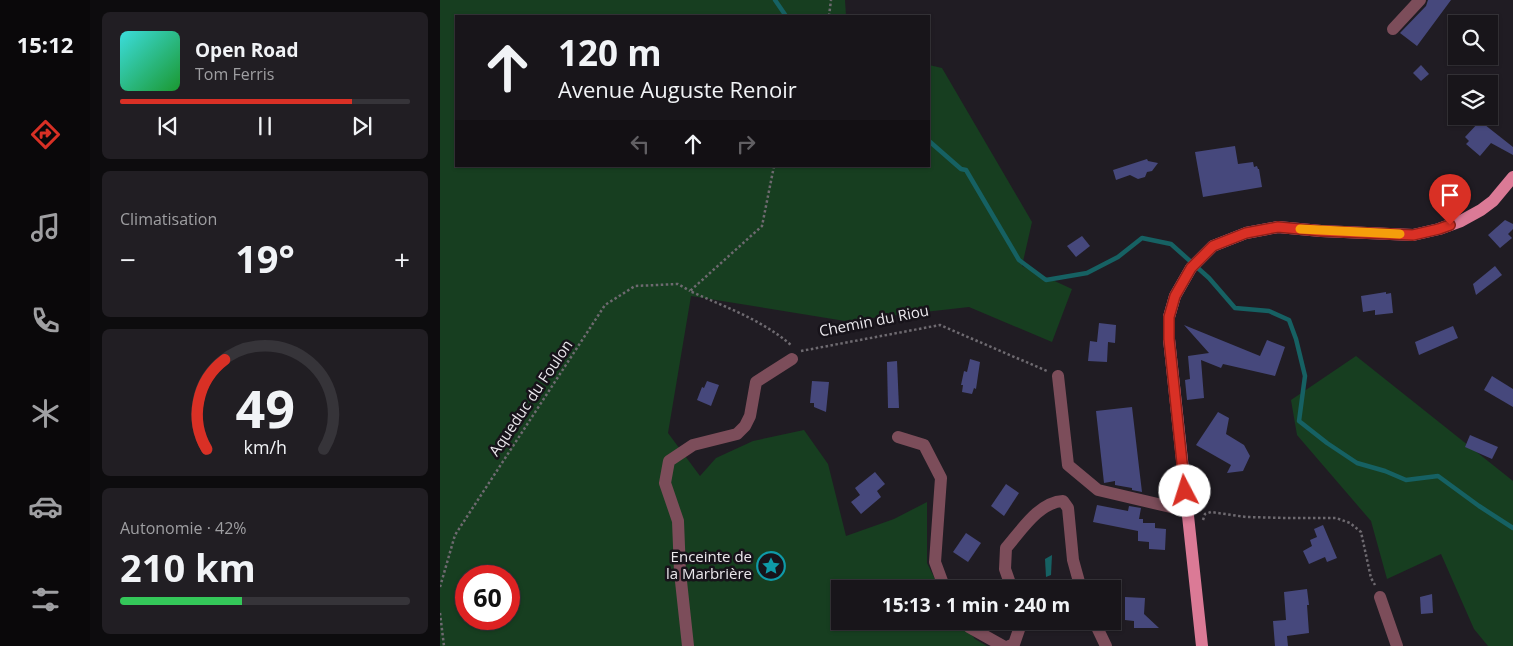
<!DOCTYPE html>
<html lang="fr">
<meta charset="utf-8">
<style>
body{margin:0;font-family:"Open Sans",sans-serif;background:#211e23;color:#f1f3f6;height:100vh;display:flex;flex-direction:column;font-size:19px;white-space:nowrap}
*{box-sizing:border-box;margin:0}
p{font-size:16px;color:#9f9fa2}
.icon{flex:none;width:28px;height:28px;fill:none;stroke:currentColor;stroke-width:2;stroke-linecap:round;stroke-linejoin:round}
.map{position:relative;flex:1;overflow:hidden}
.sheet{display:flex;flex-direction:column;gap:12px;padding:12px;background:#0d0c0e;width:350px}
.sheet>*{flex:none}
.top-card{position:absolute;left:15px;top:15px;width:475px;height:152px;border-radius:0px;box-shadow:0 1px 4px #0004,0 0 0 1px #363439;background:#18151a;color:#f1f3f6;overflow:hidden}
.buttons{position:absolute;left:1008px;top:15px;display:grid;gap:10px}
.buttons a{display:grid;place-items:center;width:50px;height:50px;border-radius:0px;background:#18151a;box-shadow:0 1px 4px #0004,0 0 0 1px #363439;font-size:25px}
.speed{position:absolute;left:15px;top:565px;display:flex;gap:10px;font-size:25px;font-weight:700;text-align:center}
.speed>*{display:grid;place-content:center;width:65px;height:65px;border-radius:50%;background:#18151a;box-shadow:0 1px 4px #0004,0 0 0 1px #363439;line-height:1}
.speed .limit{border:8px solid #d22;background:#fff;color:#111}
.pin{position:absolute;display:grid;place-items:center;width:42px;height:42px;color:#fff;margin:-51px -21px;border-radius:50% 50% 50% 0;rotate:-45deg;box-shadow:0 0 5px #0007}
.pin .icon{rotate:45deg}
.me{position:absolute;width:55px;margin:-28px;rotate:355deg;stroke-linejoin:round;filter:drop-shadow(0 0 4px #0008)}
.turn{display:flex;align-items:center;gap:18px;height:105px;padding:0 20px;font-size:22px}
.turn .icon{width:65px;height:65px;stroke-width:2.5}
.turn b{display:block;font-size:35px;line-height:42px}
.lanes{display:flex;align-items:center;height:48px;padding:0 20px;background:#0003;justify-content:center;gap:25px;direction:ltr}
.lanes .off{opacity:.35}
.big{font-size:38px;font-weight:700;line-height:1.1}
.sheet .tile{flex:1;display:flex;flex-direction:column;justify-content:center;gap:8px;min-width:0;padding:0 18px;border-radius:8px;background:#211e23}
.sheet .dial{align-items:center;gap:0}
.dial svg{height:130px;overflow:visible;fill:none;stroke:#363439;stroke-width:7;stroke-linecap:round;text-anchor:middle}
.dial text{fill:#f1f3f6;stroke:none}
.song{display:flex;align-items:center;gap:15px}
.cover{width:60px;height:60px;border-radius:8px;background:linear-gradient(135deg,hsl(180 70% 55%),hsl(130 70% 35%))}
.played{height:5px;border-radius:2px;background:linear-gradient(90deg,#d93025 80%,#363439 80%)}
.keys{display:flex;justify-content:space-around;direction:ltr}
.heat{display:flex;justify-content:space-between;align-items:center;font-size:28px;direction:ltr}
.charge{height:8px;border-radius:4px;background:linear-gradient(90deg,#34c759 42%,#363439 0)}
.trip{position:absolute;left:391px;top:580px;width:290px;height:50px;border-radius:0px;background:#18151a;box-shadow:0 1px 4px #0004,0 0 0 1px #363439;font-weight:700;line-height:50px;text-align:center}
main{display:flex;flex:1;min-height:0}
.tabs{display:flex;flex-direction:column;width:90px;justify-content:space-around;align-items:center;background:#0a080a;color:#9f9fa2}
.tabs .icon{width:35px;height:35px}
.tabs .current{color:#d93025}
.tabs b{font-size:22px;color:#f1f3f6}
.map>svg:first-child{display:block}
</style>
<main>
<nav class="tabs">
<b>15:12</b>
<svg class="icon current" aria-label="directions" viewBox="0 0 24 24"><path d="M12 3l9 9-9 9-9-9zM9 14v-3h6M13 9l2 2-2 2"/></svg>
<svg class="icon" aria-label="music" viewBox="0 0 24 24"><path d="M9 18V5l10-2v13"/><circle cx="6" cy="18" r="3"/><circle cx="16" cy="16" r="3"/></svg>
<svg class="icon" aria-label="phone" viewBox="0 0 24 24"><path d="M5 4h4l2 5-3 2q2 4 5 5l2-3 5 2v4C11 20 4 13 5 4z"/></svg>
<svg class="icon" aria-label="climate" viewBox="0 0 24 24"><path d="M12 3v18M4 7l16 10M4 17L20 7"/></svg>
<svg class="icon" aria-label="car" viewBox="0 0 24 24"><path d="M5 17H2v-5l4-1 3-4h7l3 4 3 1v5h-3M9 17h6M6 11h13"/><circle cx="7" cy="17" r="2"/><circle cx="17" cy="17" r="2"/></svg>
<svg class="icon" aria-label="filters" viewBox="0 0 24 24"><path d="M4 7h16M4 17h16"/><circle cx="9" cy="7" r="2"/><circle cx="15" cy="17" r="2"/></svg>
</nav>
<section class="sheet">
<div class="tile">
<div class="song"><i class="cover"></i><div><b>Open Road</b><p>Tom Ferris</p></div></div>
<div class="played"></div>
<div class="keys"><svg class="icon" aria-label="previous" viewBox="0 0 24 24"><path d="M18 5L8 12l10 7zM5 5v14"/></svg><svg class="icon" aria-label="pause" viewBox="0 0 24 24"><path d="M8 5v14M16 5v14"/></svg><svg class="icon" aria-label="next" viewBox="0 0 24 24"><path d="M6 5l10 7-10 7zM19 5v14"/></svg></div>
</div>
<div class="tile"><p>Climatisation</p>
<div class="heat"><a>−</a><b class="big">19°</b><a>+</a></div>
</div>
<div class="tile dial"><svg viewBox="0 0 100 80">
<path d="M14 69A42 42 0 1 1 86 69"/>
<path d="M14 69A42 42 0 0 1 25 14" stroke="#d93025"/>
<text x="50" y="56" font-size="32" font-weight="700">49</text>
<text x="50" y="72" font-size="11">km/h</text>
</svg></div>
<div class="tile"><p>Autonomie · 42%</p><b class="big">210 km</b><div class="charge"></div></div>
</section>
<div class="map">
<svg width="1073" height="646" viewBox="0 0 1073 646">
<rect width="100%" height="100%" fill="#201c23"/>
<g fill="#173e20" fill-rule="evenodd">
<path d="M0 0H405L406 16H16V166H489V65L502 68 592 222 582 266 632 289 612 342 529 307 405 321 251 296 228 433 260 476 276 458 313 441 364 430 388 464 406 536 454 519 487 502V563L500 589H400V621H521L535 639 547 646H0ZM26 576H69V619H26Z"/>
<polygon points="916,356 1073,481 1073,646 1048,646 1034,629 1001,554 947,579 931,521 857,435 851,400"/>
</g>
<polygon fill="#166163" points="612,555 611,575 606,577 605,559"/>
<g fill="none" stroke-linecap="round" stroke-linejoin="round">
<g stroke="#166163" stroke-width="4.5">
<polyline points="335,0 346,16"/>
<polyline points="489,141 521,169 526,170 579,260 606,280 647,273 678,257 702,238 731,244 769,278 795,308 829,311 849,320 856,339 865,376 859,421 887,443 917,463 945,471 966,480 998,476 1039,506 1073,528"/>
</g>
</g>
<g fill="#46487c">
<polygon points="988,0 1011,0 977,46 960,33 986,6"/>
<polygon points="981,65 989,74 981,81 973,73"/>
<polygon points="1040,121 1073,147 1073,155 1051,143 1040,156 1026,144 1029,141 1025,137"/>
<polygon points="795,146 798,164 813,162 814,167 817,166 818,169 819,169 822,187 763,197 755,152"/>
<polygon points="707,159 708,161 718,163 712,171 707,172 705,177 698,179 690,175 676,180 673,170"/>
<polygon points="1065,220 1073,224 1073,229 1068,234 1072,238 1060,248 1048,235"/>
<polygon points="642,236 650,246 636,257 627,246"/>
<polygon points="1055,266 1062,275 1036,295 1033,284"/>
<polygon points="946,292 946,294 951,293 953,313 935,315 935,310 923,312 921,296"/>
<polygon points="659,323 676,325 675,343 668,342 667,362 648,361 650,341 657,342"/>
<polygon points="744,325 820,356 827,340 845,347 835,376 783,364 781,368 761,360 764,398 747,400 745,380 750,379 748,356 769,353"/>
<polygon points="1013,326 1018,338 979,355 975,342"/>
<polygon points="530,359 540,362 536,389 534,388 532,394 522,392 523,385 521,385 524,371 527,372"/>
<polygon points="457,361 459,408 448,408 447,362"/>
<polygon points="1052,376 1073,389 1073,407 1044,390"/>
<polygon points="267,381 279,385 271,406 257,400 262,387 264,388"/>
<polygon points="372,381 389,382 386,412 374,407 374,403 370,403"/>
<polygon points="692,407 699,467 702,492 692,490 692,488 675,485 675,481 664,483 656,411"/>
<polygon points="778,412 789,418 786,434 804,445 810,456 803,471 787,473 791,465 756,445"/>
<polygon points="1030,435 1058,447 1052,459 1025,447"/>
<polygon points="435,472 445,484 437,491 441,497 421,514 411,502 420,495 415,488"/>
<polygon points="566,484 579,493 564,516 551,506"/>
<polygon points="657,505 688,511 689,506 701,508 699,519 703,519 703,523 715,523 715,528 726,529 725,550 709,549 709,542 698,541 698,531 653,522"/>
<polygon points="883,525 897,558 887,562 885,557 869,564 863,551 872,546 870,540 877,537 874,529"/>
<polygon points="526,533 541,543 528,562 513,552"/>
<polygon points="867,589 869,605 867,605 869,633 847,636 848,646 835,646 833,621 846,620 844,592"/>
<polygon points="992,594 993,613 981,614 980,597"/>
<polygon points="685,597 705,598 704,614 719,628 694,628 694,621 685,620"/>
</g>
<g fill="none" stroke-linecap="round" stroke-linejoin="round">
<g stroke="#6e6a70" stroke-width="2.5" stroke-dasharray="2.5 2.5" stroke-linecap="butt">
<polyline points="389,16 391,0"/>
<path d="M334 166 322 226 250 291C285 307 323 320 352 346"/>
<polyline points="361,351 500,325 607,371"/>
<polyline points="763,520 765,514 771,512 806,517 847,518 896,518 910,523 921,532 931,578 935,585"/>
<polyline points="0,587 15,535 165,305 195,286 238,284 250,291"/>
<polyline points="0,613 4,646"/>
</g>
<g stroke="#7c4d5a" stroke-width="12">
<polyline points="953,29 980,0"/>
<polyline points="618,376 628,465 658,490 735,508 746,507"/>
<polyline points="458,437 484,445 501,478 495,562 505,589"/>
<path d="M572 589 565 569 566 548C581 531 599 502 623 501L628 508 633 560 641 589"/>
<polyline points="940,597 957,646"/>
<polyline points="525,621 529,627 563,646"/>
<polyline points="654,621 666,646"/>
<polyline points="248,646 240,572 238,521 225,483 229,461 253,445 297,434 305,426 310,416 316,382 352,359"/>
<polyline points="569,646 574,644 582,621"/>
</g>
<polyline stroke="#db7a96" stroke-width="12" points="762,646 729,339 729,317 735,296 751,268 773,246 806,233 838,227 881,231 973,235 999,229 1021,221 1041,210 1053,201 1073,177"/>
</g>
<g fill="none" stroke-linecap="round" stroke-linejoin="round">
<defs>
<polyline id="route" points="745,491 729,339 729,317 735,296 751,268 773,246 806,233 838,227 881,231 973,235 999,229 1010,225"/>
</defs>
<use href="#route" stroke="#8d1f18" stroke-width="12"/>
<use href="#route" stroke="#d93025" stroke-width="9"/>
<polyline stroke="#f59e0b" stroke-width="9" points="860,229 960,234"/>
</g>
<defs>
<symbol id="sight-ring" viewBox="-11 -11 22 22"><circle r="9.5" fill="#17131a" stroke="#0f9aa8" stroke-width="1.5"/><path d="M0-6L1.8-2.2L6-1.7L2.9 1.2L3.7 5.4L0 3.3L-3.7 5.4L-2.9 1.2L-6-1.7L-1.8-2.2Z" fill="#0f9aa8"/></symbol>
</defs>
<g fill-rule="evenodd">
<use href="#sight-ring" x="315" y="550" width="32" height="32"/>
</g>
<g text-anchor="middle" stroke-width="5" stroke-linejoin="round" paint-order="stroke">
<g font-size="15" fill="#eae7ec" stroke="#17131a">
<text transform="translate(434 321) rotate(-11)" y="5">Chemin du Riou</text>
<text transform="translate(91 398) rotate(-56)" y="5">Aqueduc du Foulon</text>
</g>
<g font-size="15" fill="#eae7ec" stroke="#17131a" text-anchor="end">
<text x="312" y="562">Enceinte de<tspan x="312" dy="17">la Marbrière</tspan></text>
</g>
</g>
</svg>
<div class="buttons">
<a><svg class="icon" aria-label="search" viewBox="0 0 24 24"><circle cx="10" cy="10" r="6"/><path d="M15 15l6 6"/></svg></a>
<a><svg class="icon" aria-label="layers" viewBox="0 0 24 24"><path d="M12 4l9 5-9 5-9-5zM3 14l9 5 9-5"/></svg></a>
</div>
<div class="speed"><div class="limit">60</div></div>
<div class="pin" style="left:1010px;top:225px;background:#d93025"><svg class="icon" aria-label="arrive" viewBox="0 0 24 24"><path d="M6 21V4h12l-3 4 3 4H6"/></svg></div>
<svg class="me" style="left:745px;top:491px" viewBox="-20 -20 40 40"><circle r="19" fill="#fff"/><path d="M0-13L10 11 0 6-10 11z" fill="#d93025"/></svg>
<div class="trip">15:13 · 1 min · 240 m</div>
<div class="top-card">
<div class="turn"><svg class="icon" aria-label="ahead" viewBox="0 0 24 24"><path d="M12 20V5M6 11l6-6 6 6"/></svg><div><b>120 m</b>Avenue Auguste Renoir</div></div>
<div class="lanes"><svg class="icon off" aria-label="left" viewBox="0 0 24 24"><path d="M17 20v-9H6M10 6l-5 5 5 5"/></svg><svg class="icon" aria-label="ahead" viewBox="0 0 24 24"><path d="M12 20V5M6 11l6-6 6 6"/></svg><svg class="icon off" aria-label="right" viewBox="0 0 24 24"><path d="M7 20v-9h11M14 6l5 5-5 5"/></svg></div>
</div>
</div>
</main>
